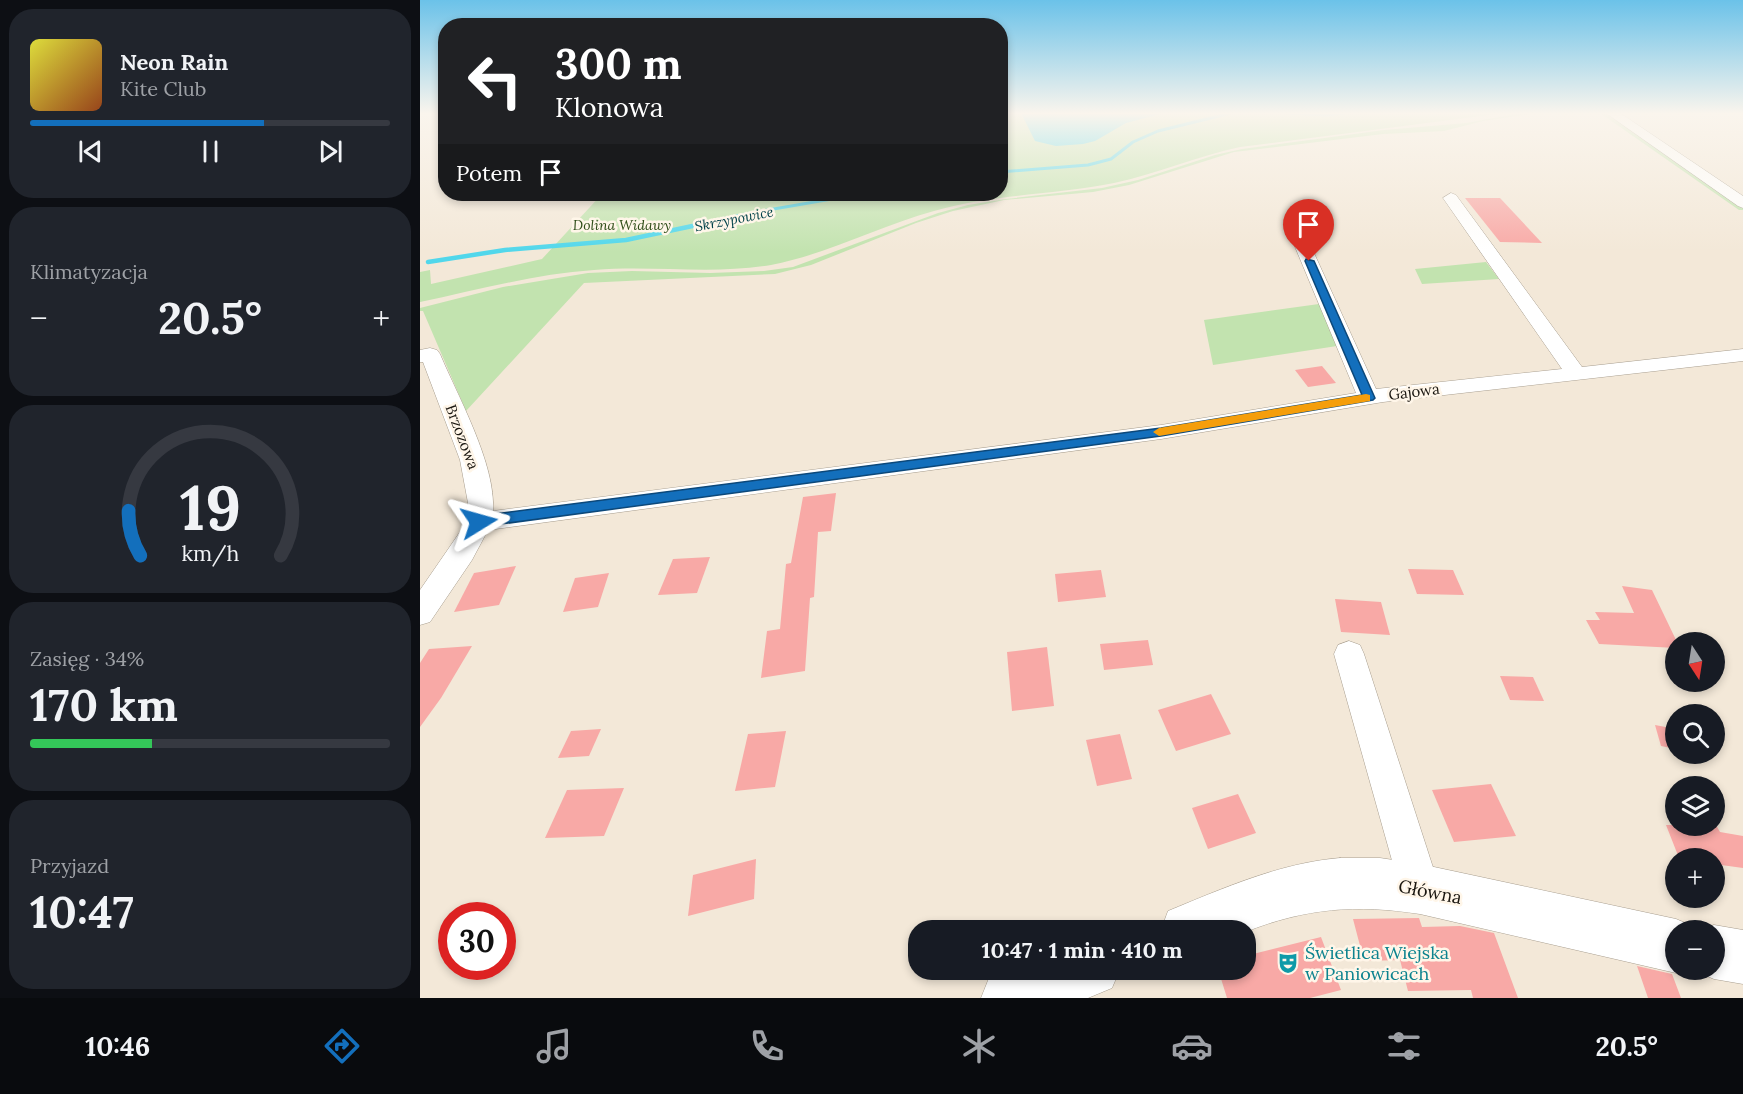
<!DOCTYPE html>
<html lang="pl">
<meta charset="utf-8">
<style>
body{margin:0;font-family:Lora,serif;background:#20242c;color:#f1f3f6;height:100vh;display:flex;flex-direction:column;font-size:22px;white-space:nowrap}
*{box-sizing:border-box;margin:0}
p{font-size:20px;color:#9ea1a6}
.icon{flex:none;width:33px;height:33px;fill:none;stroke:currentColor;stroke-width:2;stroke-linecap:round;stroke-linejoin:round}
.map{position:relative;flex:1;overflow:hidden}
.panel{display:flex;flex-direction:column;gap:9px;padding:9px;background:#0d0f14;width:420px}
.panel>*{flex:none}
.top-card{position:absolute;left:18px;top:18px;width:570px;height:183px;border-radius:24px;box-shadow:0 3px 9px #0003;background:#202124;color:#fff;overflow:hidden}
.needle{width:39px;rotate:168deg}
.buttons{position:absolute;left:1245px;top:632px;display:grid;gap:12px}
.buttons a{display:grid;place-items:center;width:60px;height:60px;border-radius:50%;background:#171b24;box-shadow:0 3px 9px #0003;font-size:30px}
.speed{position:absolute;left:18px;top:902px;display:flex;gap:12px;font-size:30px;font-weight:700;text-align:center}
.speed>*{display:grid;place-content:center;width:78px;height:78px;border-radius:50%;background:#171b24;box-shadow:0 3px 9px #0003;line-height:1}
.speed .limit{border:9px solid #d22;background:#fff;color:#111}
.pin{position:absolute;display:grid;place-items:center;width:51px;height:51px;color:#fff;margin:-62px -26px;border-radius:50% 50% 50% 0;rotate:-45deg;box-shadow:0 0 6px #0007}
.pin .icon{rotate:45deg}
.me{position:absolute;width:66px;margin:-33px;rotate:82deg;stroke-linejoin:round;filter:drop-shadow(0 0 4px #0008)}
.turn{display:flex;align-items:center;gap:21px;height:126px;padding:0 18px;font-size:27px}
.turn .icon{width:78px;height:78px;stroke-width:2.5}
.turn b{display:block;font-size:42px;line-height:51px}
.then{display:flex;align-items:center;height:57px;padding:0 18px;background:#0003;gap:12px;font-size:22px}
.big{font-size:45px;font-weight:800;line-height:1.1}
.panel .card{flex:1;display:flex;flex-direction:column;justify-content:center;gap:9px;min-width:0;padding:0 21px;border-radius:24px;background:#20242c}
.panel .dial{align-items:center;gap:0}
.dial svg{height:156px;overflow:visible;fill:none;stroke:#363941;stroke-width:7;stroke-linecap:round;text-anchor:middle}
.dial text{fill:#f1f3f6;stroke:none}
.song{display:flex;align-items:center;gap:18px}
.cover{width:72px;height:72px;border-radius:9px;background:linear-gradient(135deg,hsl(60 70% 55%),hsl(20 70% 35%))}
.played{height:6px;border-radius:3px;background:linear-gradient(90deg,#136fbc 65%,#363941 65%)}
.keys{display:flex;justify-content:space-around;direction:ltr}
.heat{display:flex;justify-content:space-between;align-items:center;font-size:33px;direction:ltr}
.charge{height:9px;border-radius:4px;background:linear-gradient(90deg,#34c759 34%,#363941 0)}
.trip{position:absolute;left:488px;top:920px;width:348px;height:60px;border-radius:24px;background:#171b24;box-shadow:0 3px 9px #0003;font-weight:800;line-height:60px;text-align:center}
.tab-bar{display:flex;height:96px;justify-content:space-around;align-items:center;background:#090b0e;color:#9ea1a6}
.tab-bar .icon{width:42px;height:42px}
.tab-bar .selected{color:#136fbc}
.tab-bar b{font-size:27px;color:#f1f3f6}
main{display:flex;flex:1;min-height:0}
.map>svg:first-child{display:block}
</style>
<main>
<section class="panel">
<div class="card">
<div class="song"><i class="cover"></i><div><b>Neon Rain</b><p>Kite Club</p></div></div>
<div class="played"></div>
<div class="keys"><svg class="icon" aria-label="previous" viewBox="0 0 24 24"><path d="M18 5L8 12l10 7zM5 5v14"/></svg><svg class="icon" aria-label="pause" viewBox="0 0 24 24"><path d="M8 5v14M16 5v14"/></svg><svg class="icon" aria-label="next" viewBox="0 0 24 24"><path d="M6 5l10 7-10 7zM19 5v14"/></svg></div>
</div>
<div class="card"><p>Klimatyzacja</p>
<div class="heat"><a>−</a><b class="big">20.5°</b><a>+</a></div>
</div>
<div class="card dial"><svg viewBox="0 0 100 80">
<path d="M14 69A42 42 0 1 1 86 69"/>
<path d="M14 69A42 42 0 0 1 8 46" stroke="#136fbc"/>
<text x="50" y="56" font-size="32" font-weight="700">19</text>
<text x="50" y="72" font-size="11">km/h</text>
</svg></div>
<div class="card"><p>Zasięg · 34%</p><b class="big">170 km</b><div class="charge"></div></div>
<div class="card"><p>Przyjazd</p><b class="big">10:47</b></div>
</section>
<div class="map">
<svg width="1323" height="998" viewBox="0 0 1323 998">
<rect width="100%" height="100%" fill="#f3e8d8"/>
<g fill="#c2e3af">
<path d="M581 113H1084L820 147C777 156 737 174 694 183 634 195 573 194 514 211 459 226 408 254 351 265 292 275 233 265 174 270 115 274 57 290 0 302V272L10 270 11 284 122 259 182 194H580Z"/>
<polygon points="1102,113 1118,113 1063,121 1024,131 963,134 814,152 709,185 673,192 584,200 533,211 496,223 391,265 355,274 164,283 46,411 3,311 0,311 0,308 83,287 168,273 212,271 290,273 344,271 373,267 518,213 548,205 586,199 682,188 718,180 795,155 822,149 964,130 1046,123"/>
<polygon points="1180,113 1188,113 1323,206 1323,210 1319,210"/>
<polygon points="1066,262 1079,279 1002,284 995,269"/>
<polygon points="899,304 917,346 793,365 784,320"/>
</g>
<polygon fill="#51d7eb" points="601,113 744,113 706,123 675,141 663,144 636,146 615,141"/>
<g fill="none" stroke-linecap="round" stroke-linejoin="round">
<g stroke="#51d7eb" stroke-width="3">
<polyline points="866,113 907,115 925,113"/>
<polyline points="580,172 668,165 691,159 713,142 738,131 811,113"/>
<polyline points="331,213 441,194"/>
</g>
<polyline stroke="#51d7eb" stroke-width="4.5" points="8,262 85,250 206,240 339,212"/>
</g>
<g fill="#f8a9a6">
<polygon points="1045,198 1080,198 1122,243 1080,242"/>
<polygon points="902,366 916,383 888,387 875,370"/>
<polygon points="416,493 411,531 398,532 394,597 390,598 385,671 341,678 347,631 360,629 366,564 371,563 383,497"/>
<polygon points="290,557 277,593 238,595 253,559"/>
<polygon points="96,566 79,605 34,612 54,573"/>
<polygon points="988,569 1033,570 1044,595 997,594"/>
<polygon points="681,570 686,597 638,602 635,574"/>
<polygon points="189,573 178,607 143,612 155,578"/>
<polygon points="1202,586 1232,590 1257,642 1256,648 1179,644 1166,620 1180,620 1175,612 1214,613"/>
<polygon points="915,599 961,602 970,635 921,632"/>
<polygon points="728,640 733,665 684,670 680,644"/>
<polygon points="52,646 21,698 0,727 0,663 9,649"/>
<polygon points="627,647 634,706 592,711 587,652"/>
<polygon points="1080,676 1113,677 1124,701 1090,700"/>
<polygon points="791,694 811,734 756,751 738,710"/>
<polygon points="1235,725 1256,729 1256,749 1241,746"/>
<polygon points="181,729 169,756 138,758 151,731"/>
<polygon points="366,731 355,787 315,791 328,734"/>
<polygon points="700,734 712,779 677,786 666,740"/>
<polygon points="1071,784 1096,836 1034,842 1012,790"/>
<polygon points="204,788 184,836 125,838 147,790"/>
<polygon points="818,794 836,833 788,849 772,808"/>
<polygon points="1246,825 1296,825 1300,832 1323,836 1323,868 1294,864 1294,858 1259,858"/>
<polygon points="336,859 334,899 268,916 273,875"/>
<polygon points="999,918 1002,927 1040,926 1074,933 1098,998 1053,998 1051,990 988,991 980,960 944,961 933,919"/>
<polygon points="901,937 921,990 890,998 807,998 798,969 825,969 825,956"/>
<polygon points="1217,966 1252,974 1261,998 1228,998"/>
</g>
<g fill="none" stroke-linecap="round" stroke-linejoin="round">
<defs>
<g id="street">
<polygon points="1186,113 1200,113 1323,196 1323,208 1318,206"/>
<path d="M1031 193 1036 195 1162 367 1323 349V361L963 402 741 439 68 530 52 560 10 622 0 625V590L42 529 48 503 40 460 3 362H0V350L10 348 17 350 20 354C38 397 76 464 73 511L741 425 936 393 873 242 881 237 889 242 956 389 1142 369 1023 198Z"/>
<polygon points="929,641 940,645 944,654 1020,889 1014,903 1000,909 986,903 980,889 914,654 918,645"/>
</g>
<g id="secondary">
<path d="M920 858H960L1000 864 1256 919 1275 927 1276 930H1256V969H1265L1256 973 1000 914C936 904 886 908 825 932V930H741L748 911C804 888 860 863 920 858Z"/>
<polygon points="1294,925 1323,930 1323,984 1294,979 1275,971 1274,969 1294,969 1294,930 1283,930"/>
<polygon points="593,969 700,969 692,988 668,998 561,998 569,978"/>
</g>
</defs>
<use href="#street" stroke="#a79d8e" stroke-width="1"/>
<use href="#secondary" stroke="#a79d8e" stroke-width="1"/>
<use href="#street" fill="#fff" fill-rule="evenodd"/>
<use href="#secondary" fill="#fff" fill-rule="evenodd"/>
</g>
<linearGradient id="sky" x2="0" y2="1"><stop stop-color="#6bc2e9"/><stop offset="0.45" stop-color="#faf5ed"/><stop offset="1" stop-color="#faf5ed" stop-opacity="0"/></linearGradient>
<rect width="1323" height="252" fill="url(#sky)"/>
<polygon fill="#136fbc" stroke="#0c487a" stroke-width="1.5" points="886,259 894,261 955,398 953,400 741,436 59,527 52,522 59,516 741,428 942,395 885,261"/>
<polygon fill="#f59e0b" points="946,394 950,395 950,401 739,436 733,432 739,428"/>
<defs>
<symbol id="theatre-bare" viewBox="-9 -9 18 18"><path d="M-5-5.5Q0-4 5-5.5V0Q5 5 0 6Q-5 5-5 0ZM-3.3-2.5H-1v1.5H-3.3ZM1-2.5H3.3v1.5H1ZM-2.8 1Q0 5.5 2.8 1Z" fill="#0f9aa8" stroke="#fff6e9" stroke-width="2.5" paint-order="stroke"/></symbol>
</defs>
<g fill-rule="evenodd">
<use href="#theatre-bare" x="853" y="948" width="30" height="30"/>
</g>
<g text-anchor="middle" stroke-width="5" stroke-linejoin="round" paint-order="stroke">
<g font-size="14" font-style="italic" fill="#004149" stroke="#fff6e9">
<text transform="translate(314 219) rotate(-11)" y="5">Skrzypowice</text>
</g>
<g font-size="14" font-style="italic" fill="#2e4c17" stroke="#fff6e9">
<text x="202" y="230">Dolina Widawy</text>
</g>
<g font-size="15" fill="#19150f" stroke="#fff6e9">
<text transform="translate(994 392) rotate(-7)" y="5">Gajowa</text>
<text transform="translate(42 437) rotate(69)" y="5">Brzozowa</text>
</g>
<g font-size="18" fill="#19150f" stroke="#fff6e9">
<text transform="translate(1010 892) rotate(11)" y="6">Główna</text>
</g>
<g font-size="18" fill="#0d838f" stroke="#fff6e9" text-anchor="start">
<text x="885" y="959">Świetlica Wiejska<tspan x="885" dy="21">w Paniowicach</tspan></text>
</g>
</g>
</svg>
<div class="buttons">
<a><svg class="needle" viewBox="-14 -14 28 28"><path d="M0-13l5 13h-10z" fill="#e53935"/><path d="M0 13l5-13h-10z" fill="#9ea1a6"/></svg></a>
<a><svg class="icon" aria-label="search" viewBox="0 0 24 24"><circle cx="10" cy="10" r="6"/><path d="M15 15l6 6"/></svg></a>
<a><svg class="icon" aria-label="layers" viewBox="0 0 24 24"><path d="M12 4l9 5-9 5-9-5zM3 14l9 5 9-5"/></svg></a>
<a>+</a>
<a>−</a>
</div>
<div class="speed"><div class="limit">30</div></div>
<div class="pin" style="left:889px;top:261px;background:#d93025"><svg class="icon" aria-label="arrive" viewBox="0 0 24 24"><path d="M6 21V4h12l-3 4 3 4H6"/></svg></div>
<svg class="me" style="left:59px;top:522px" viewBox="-20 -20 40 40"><path d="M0-17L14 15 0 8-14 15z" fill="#136fbc" stroke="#fff" stroke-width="4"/></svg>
<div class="trip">10:47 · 1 min · 410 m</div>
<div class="top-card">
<div class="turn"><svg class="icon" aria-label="left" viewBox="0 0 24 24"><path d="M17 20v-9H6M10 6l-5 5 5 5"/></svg><div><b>300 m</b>Klonowa</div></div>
<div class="then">Potem<svg class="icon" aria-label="arrive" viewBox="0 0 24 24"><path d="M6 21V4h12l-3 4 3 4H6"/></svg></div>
</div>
</div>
</main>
<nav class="tab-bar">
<b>10:46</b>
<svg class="icon selected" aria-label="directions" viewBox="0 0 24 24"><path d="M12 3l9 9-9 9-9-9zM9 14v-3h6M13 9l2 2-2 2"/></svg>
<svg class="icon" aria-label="music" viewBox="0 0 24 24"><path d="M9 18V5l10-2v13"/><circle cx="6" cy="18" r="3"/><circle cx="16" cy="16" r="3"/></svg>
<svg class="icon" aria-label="phone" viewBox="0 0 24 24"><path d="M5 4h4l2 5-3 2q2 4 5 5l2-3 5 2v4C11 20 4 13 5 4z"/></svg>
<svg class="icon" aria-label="climate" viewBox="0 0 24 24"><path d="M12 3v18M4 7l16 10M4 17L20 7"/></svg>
<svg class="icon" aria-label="car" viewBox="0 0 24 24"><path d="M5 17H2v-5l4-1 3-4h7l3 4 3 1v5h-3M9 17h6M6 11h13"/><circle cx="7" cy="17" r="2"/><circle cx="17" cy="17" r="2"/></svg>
<svg class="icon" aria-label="filters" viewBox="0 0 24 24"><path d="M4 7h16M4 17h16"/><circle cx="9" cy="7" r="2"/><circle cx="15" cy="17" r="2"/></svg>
<b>20.5°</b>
</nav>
